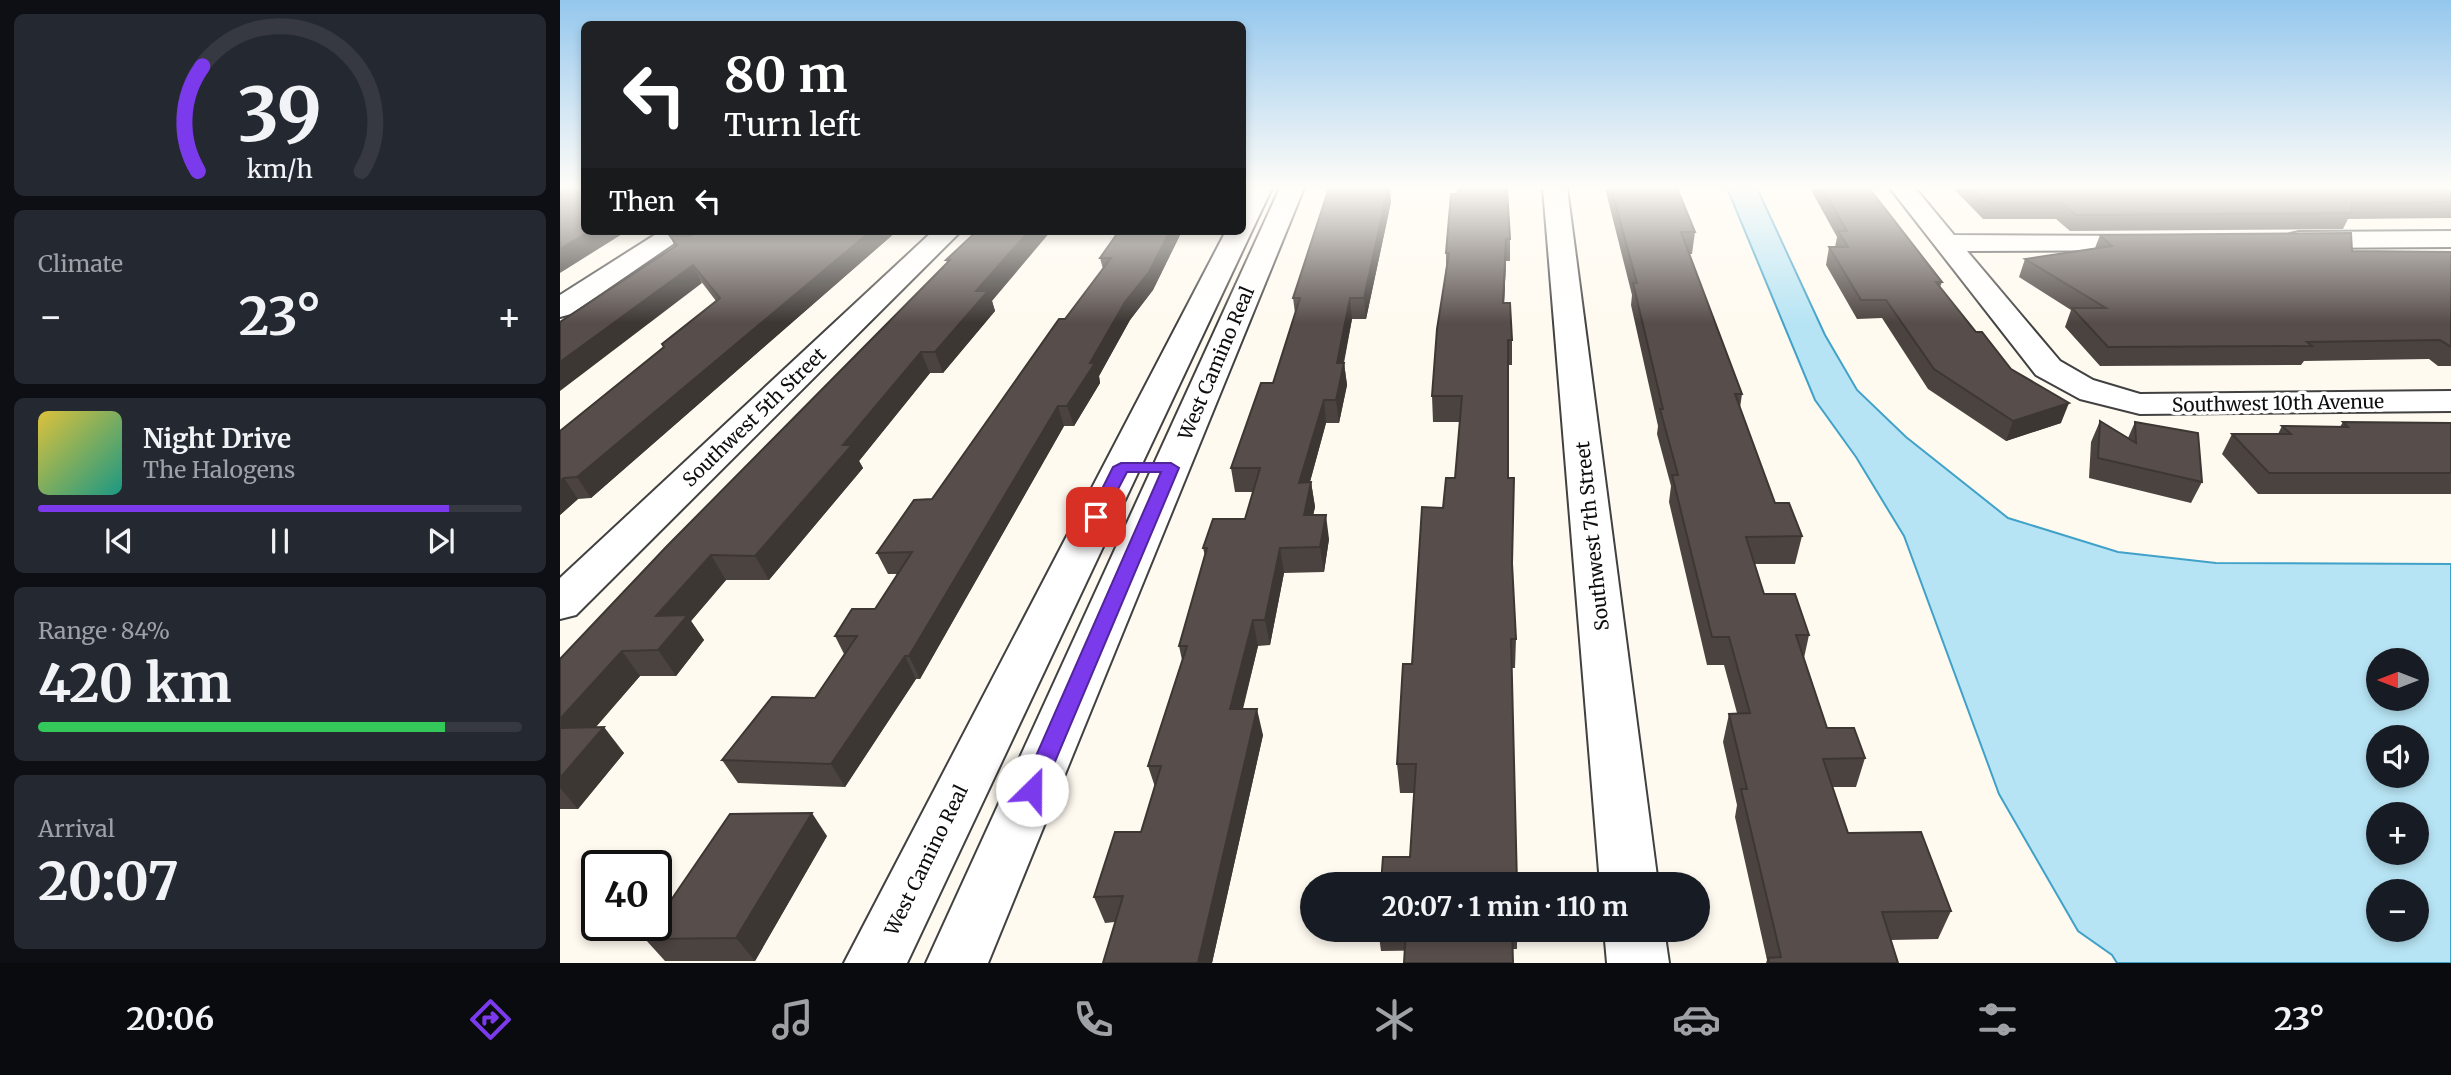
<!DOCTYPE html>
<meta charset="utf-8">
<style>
body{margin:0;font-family:Merriweather,serif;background:#242831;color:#f1f3f6;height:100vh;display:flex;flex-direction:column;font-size:26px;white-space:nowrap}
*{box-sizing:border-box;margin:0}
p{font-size:23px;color:#9ea1a6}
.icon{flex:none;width:38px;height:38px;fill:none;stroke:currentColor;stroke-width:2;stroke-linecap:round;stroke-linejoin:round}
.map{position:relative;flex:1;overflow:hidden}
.details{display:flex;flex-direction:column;gap:14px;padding:14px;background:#0d0f14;width:560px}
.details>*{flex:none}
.top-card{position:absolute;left:21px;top:21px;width:665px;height:214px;border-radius:10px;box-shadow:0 4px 10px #0003;background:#202124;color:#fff;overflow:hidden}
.needle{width:46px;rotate:270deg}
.buttons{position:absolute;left:1806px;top:648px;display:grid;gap:14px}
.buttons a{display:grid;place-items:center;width:63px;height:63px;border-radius:50%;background:#171b24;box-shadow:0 4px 10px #0003;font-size:35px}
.speed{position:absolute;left:21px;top:850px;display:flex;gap:14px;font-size:35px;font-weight:700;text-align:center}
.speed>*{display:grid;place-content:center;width:91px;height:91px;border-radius:50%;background:#171b24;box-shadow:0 4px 10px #0003;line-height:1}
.speed .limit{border:4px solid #111;border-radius:10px;background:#fff;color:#111}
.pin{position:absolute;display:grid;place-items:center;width:60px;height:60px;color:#fff;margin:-30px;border-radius:14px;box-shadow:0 4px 10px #0006}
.me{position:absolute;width:77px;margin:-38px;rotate:23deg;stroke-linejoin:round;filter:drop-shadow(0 0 5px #0008)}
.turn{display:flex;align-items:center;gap:24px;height:147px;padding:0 28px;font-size:32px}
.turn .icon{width:91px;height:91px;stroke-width:2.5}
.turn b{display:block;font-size:49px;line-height:60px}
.then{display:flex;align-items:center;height:66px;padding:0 28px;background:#0003;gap:14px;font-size:26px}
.big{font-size:52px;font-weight:700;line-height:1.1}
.details .widget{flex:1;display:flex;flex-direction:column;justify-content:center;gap:10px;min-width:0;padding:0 24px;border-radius:10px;background:#242831}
.details .dial{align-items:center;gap:0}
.dial svg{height:182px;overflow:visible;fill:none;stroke:#363941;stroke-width:7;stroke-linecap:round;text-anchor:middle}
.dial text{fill:#f1f3f6;stroke:none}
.song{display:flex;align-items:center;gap:21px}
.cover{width:84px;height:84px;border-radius:10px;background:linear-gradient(135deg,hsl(50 70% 55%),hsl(170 70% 35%))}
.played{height:7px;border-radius:4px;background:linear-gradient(90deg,#7c3aed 85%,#363941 85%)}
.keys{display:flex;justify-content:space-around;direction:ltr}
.heat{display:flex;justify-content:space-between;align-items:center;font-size:38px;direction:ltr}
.charge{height:10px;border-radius:5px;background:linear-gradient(90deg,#34c759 84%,#363941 0)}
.trip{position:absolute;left:740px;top:872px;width:410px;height:70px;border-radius:35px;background:#171b24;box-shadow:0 4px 10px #0003;font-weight:700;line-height:70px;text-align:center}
.menu{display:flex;height:112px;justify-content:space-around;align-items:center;background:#090b0e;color:#9ea1a6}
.menu .icon{width:49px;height:49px}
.menu .current{color:#7c3aed}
.menu b{font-size:32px;color:#f1f3f6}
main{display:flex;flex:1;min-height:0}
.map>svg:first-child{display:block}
</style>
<main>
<section class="details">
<div class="widget dial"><svg viewBox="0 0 100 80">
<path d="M14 69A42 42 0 1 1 86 69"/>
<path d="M14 69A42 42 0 0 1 16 23" stroke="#7c3aed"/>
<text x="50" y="56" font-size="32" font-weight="700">39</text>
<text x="50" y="72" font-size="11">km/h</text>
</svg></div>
<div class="widget"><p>Climate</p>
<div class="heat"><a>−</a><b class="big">23°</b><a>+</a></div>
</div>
<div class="widget">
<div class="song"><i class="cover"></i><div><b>Night Drive</b><p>The Halogens</p></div></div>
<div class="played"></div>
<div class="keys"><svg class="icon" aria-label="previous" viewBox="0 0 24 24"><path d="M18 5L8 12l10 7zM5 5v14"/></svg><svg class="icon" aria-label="pause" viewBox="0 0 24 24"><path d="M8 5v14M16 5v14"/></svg><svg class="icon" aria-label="next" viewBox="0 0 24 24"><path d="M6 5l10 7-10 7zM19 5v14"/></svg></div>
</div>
<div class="widget"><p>Range · 84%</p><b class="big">420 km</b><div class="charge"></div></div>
<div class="widget"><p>Arrival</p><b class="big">20:07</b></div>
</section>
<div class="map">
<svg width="1891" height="963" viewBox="0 0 1891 963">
<rect width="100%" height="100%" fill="#fffaf0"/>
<path fill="#b7e4f4" stroke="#40a1c9" stroke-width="2" fill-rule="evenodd" d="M1167 188H1197L1265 335 1297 390 1346 437 1448 518 1558 552 1656 563 1891 564V963H1557L1552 955 1518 931 1439 794 1344 536 1296 457 1255 400ZM1818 660H1857V698H1818ZM1818 737H1857V775H1818ZM1818 814H1857V852H1818ZM1818 891H1857V929H1818Z"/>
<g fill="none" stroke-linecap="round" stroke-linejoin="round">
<defs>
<g id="minor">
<polygon points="983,188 1007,188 1098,884 1040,884"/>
<polygon points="1330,188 1355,188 1394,235 1597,236 1601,242 1597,248 1588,250 1407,251 1500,361 1533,380 1580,394 1891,391 1891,411 1580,414 1520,399 1476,375"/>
<polygon points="101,231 132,231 11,314 0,317 0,295"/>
<polygon points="373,231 401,231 16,615 0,619 0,578"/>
<polygon points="1891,231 1891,247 1739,248 1730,246 1726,240 1730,234 1739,232"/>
<polygon points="1044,929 1104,929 1109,963 1047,963"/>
</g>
<g id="tertiary">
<polygon points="688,188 712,188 347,963 284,963 666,231 682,231 682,198"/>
<polygon points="720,188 744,188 428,963 366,963"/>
</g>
</defs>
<use href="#minor" stroke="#414141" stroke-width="4"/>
<use href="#tertiary" stroke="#414141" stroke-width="4"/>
<use href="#minor" fill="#fff" fill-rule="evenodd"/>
<use href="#tertiary" fill="#fff" fill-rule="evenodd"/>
</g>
<g fill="#4b4340">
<polygon points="769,188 832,188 830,192 831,202 806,319 792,319 784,363 787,385 779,423 766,423 750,482 751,482 755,507 753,515 769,539 764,572 724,573 710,645 698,646 683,709 703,735 652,963 543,963 555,922 545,923 534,897 581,832 595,787 588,766 622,660 619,646 645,556 643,548 685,519 693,492 675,492 671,468 713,383 735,313 733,298"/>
<polygon points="1045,188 1117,188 1135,232 1132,254 1129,254 1182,394 1180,408 1215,503 1242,536 1235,564 1195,564 1204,594 1249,635 1244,658 1267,728 1305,758 1296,787 1273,787 1288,833 1391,911 1378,939 1331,940 1338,963 1206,963 1207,960 1175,817 1177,805 1163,742 1169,714 1177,713 1164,665 1147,665 1109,502 1111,486 1097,434 1098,426 1071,305 1072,295"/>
<polygon points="1253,188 1309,188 1382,282 1380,287 1416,332 1451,369 1501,423 1446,441 1368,389 1322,318 1297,319 1266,265 1269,247 1275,247 1277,237 1252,192"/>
<polygon points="1393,188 1891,188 1891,218 1788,219 1783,229 1510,231 1496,219 1423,219"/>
<polygon points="891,194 950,239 950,261 946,261 944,303 952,340 952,365 948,365 948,478 956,639 955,668 952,668 850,857 854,793 840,793 837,764 852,664 883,508 895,478 900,422 873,422 872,396 886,267 886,253"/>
<polygon points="138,231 337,231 31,498 18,499 0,515 0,431 104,347 156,301 115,247 110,236 131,236"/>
<polygon points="417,231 432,301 435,311 383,373 370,373 299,461 303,468 209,580 166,580 131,621 144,640 116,676 80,676 36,727 64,753 18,809 0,809 0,659 387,263 386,260"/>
<polygon points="622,231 593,290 570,320 539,376 540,383 514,426 504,426 360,679 356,679 285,787 178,783 162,760 255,698 284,654 275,636 315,609 337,574 328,574 317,553 372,499 543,269 540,258"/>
<polygon points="1540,235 1792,251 1891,252 1891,366 1878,366 1869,359 1744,361 1741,365 1540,366 1505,327 1511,310 1459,277 1465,259 1535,248"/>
<polygon points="1540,421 1568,438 1575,422 1642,482 1631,503 1529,478 1531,442"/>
<polygon points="1783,422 1891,423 1891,494 1698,494 1662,454 1672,434 1718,434 1722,426 1780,427"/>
<polygon points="267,836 195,961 105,961 85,939"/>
<polygon points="818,929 957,929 957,949 821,951"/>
</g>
<g fill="#3d3734">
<polygon points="824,188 832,188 830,192 831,202 806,319 804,298"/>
<polygon points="30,231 67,231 0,273 0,249"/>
<polygon points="311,231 337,231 31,498 17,477"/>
<polygon points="469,231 491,231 432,301 435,311 383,373 375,352 416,291"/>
<polygon points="610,231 622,231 593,290 570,320 539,376 540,383 514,426 507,406 530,363 565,302"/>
<polygon points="946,239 946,261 943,327 943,303"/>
<polygon points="133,265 142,283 0,391 0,362"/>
<polygon points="790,298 792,319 779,385 777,363"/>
<polygon points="361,352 370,373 299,461 303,468 209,580 195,556 283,445"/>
<polygon points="784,363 787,385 779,423 776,400"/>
<polygon points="764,400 766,423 743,507 739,483"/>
<polygon points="1509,403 1501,423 1446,441 1453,421"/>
<polygon points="498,406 504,426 360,679 349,656"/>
<polygon points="4,478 18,499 0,515 0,481"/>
<polygon points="751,482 755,507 748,539 744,515"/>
<polygon points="766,515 769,539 764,572 760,547"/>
<polygon points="720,548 724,573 710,645 705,620"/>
<polygon points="151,555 166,580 131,621 144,640 116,676 98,650 96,616"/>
<polygon points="693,620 698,646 676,735 670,709"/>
<polygon points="62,651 80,676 13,753 0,737 0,719"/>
<polygon points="345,656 356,679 285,787 271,764"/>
<polygon points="697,709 703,735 652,963 638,963"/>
<polygon points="44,727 64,753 18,809 0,788 0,778"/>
<polygon points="252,813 267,836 195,961 176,938"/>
</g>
<g fill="#574e4b" stroke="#3d3734" stroke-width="2">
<polygon points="0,188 24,188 24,231 30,231 0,249"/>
<polygon points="769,188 828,188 804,298 790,298 777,363 784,363 776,400 764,400 739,483 751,482 744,515 766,515 760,547 720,548 705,620 693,620 670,709 697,709 638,963 543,963 563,896 534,897 555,832 581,832 601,766 588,766 627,646 619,646 647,548 643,548 653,519 685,519 700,468 671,468 701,383 713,383 740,298 733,298"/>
<polygon points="898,188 947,188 950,239 946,239 943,303 950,303 952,340 948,340 948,478 954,478 952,563 956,639 951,639 957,884 821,884 823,857 850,857 856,764 837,764 843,664 852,664 862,507 883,508 886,478 895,478 902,396 872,396 877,329 889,253 886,253 891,194 898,194"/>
<polygon points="1051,188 1117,188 1135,232 1121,232 1182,394 1175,394 1215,503 1229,503 1242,536 1186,537 1204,594 1235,594 1249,635 1236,635 1267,728 1294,728 1305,758 1263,759 1288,833 1361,832 1391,911 1322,912 1338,963 1209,963 1208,958 1221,957 1181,789 1187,789 1169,714 1190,713 1169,637 1152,637 1112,475 1118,475 1100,409 1103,409 1073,283 1077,283"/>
<polygon points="1262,188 1309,188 1382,282 1376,282 1416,332 1422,332 1451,369 1509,403 1453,421 1374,369 1326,300 1301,300 1269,247 1288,247 1278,231 1287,231"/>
<polygon points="1413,188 1891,188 1891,202 1791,203 1791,213 1516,215 1502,203 1428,203"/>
<polygon points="138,231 311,231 17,477 4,478 0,481 0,431 104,347 102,344 160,298 133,265 0,362 0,322 117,245 110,236 131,236"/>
<polygon points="417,231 469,231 416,291 428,291 375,352 361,352 283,445 292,445 195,556 151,555 96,616 128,615 98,650 62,651 0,719 0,659 107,546 390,260 386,260"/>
<polygon points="559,231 610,231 589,272 565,302 530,363 535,363 507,406 498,406 349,656 345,656 271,764 162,760 212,697 255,698 297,636 275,636 292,609 315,609 352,552 317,553 354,500 372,499 499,319 505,319 551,258 540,258"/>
<polygon points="1791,233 1792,251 1891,252 1891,347 1880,340 1747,342 1752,346 1548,347 1512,308 1546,308 1465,259 1552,246 1540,235"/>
<polygon points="1540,421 1576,443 1575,422 1638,433 1642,482 1538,458"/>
<polygon points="1783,422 1891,423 1891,473 1709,473 1672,434 1731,434 1722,426 1788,427"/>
<polygon points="44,727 0,778 0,728"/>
<polygon points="252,813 176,938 85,939 94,926 96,926 96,922 170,814"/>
<polygon points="846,929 952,929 953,963 844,963"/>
</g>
<linearGradient id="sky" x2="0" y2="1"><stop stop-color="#94c7ed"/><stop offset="0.58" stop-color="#fffdf8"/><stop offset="1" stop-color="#fffdf8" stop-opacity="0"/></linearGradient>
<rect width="1891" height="323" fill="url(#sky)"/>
<polygon fill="#7c3aed" stroke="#51269a" stroke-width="2" points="561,463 611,463 619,468 483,790 480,796 472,799 464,796 461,790 601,472 567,472 542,520 530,520 528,517 553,467"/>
<g text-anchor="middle" stroke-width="7" stroke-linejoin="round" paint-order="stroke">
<g font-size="19" fill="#0e0e0e" stroke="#fff">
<text transform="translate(656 363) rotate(-67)" y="7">West Camino Real</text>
<text transform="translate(1718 403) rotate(-1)" y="7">Southwest 10th Avenue</text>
<text transform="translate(194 417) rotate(-44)" y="7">Southwest 5th Street</text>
<text transform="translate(1032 536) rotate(-96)" y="7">Southwest 7th Street</text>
<text transform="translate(366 860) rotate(-64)" y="7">West Camino Real</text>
</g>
</g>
</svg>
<div class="buttons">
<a><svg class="needle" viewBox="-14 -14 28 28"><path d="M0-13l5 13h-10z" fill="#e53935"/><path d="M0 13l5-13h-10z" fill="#9ea1a6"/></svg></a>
<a><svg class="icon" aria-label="sound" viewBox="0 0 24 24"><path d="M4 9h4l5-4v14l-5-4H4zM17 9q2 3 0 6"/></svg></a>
<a>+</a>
<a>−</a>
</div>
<div class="speed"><div class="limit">40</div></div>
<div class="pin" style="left:536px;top:517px;background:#d93025"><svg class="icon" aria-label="arrive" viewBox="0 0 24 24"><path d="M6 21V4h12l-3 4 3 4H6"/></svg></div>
<svg class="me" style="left:472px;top:790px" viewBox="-20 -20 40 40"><circle r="19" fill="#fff"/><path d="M0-13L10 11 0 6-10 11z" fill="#7c3aed"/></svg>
<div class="trip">20:07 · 1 min · 110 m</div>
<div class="top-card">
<div class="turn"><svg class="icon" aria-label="left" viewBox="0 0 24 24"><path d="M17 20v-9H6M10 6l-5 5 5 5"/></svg><div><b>80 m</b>Turn left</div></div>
<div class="then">Then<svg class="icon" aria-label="left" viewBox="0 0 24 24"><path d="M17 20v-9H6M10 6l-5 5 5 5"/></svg></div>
</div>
</div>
</main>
<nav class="menu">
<b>20:06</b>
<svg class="icon current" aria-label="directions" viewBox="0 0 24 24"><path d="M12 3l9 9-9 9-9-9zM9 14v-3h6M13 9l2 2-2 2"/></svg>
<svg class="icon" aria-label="music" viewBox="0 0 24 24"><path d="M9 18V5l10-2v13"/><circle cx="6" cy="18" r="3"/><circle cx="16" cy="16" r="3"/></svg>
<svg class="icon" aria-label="phone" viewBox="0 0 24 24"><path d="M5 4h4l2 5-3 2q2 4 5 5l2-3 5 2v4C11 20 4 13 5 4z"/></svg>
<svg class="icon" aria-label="climate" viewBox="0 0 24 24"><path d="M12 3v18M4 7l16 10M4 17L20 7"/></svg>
<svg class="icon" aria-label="car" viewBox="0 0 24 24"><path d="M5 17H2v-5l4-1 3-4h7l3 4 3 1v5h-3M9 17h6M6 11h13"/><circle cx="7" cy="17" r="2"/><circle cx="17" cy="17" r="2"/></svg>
<svg class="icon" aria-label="filters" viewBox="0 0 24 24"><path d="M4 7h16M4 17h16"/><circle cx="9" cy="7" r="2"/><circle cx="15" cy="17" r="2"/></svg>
<b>23°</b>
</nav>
